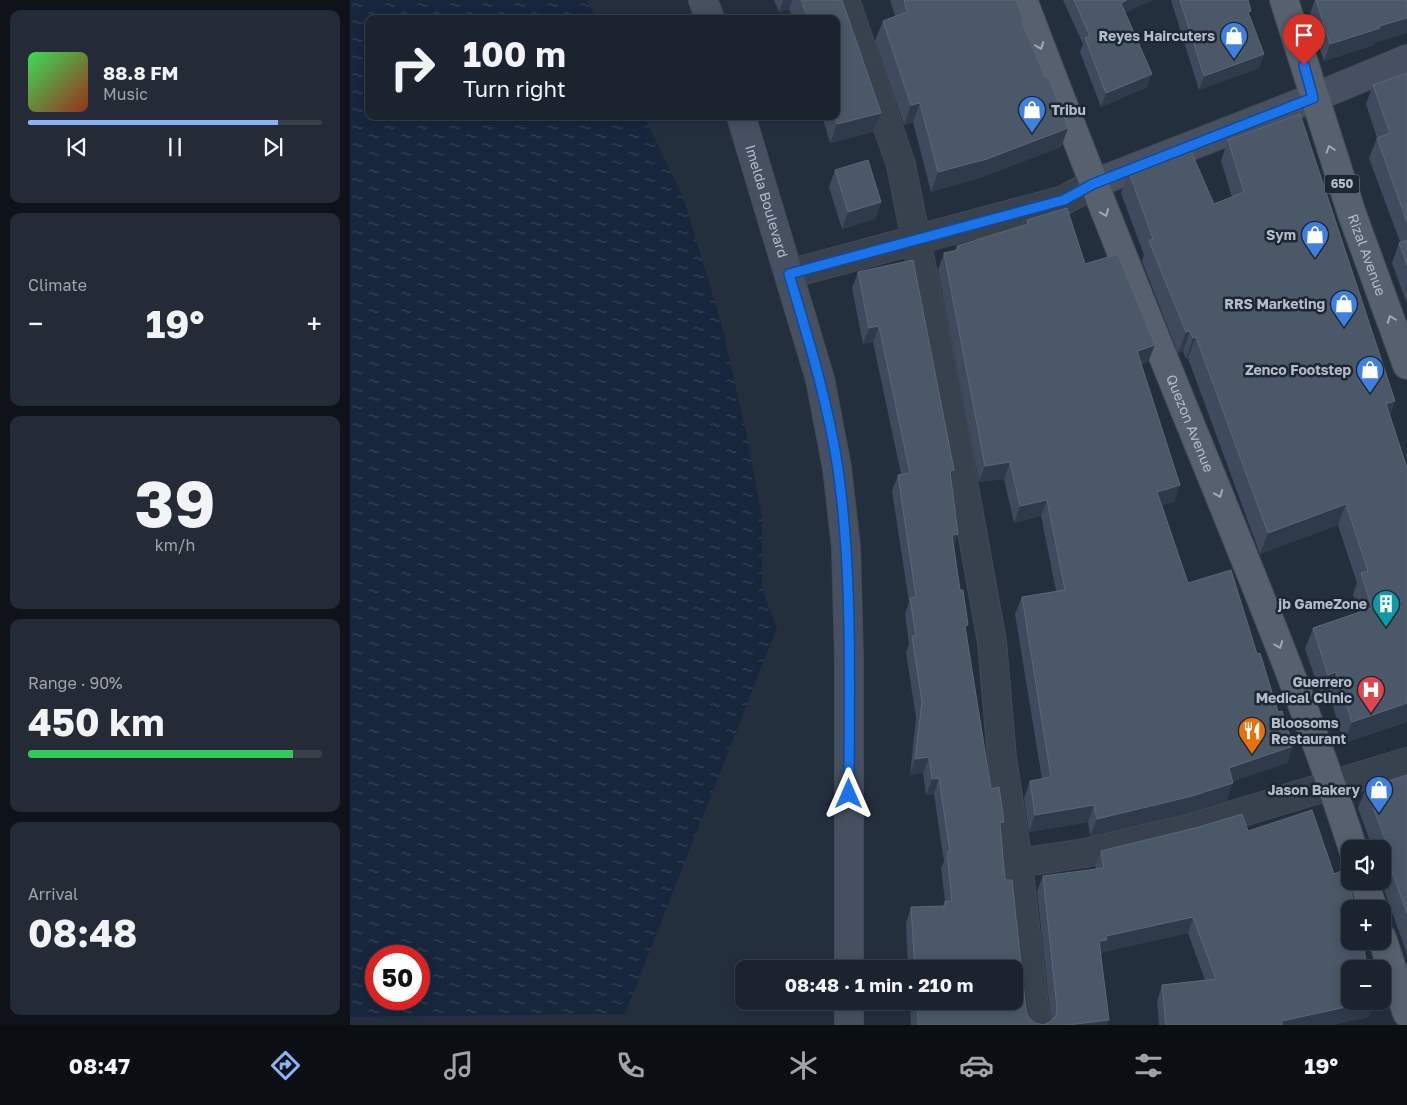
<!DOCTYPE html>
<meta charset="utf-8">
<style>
body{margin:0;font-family:"Golos Text",sans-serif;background:#242b36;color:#f1f3f6;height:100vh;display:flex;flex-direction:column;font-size:19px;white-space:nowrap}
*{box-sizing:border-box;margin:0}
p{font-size:16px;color:#a0a4aa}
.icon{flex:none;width:28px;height:28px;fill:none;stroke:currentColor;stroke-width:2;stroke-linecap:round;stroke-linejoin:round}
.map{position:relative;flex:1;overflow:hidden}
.drawer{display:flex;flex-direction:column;gap:10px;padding:10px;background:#0f1319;width:350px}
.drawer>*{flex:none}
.hud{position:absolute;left:15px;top:15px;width:475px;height:105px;border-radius:10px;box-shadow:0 2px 12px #0003,0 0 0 1px #39404a;background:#1b232e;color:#f1f3f6;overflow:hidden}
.fabs{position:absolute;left:991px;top:840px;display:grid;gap:10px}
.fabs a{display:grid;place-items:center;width:50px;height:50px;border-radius:10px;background:#1b232e;box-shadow:0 2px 12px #0003,0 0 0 1px #39404a;font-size:25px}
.speed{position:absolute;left:15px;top:945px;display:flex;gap:10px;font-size:25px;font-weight:700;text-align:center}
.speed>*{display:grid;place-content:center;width:65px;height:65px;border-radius:50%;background:#1b232e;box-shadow:0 2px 12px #0003,0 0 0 1px #39404a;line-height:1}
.speed .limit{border:8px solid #d22;background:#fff;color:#111}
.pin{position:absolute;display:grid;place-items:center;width:42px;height:42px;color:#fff;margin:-51px -21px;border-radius:50% 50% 50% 0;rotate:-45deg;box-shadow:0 0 5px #0007}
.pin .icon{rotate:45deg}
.me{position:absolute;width:55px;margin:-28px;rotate:0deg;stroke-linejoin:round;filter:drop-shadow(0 0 4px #0008)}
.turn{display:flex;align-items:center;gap:18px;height:105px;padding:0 15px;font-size:22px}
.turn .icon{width:65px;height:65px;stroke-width:2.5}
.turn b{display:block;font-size:35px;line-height:42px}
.big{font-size:38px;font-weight:700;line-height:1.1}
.drawer .tile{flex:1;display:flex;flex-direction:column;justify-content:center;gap:8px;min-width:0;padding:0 18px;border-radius:10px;background:#242b36}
.drawer .dial{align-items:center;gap:0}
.dial b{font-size:65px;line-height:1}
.song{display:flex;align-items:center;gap:15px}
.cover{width:60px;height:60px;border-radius:8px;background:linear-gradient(135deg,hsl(130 70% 55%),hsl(10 70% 35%))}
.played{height:5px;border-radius:2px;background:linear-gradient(90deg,#8ab4f8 85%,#39404a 85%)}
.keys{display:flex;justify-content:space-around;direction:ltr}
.heat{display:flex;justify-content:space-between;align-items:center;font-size:28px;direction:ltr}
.charge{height:8px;border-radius:4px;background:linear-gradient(90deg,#34c759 90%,#39404a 0)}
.trip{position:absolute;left:385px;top:960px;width:288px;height:50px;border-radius:10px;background:#1b232e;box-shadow:0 2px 12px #0003,0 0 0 1px #39404a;font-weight:700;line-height:50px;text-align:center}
.dock{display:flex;height:80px;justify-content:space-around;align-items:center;background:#0b0e12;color:#a0a4aa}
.dock .icon{width:35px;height:35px}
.dock .on{color:#8ab4f8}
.dock b{font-size:22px;color:#f1f3f6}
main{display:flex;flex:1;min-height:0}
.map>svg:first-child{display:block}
</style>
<main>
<section class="drawer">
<div class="tile">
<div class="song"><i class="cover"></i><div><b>88.8 FM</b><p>Music</p></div></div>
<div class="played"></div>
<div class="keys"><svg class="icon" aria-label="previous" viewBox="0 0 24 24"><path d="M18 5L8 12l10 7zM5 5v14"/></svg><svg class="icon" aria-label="pause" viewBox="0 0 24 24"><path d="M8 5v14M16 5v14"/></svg><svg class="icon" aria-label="next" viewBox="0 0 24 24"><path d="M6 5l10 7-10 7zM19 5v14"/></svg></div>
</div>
<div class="tile"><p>Climate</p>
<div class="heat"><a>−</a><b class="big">19°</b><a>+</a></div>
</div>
<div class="tile dial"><b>39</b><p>km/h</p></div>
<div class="tile"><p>Range · 90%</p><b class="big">450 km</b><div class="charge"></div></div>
<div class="tile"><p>Arrival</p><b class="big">08:48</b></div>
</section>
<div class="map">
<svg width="1057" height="1025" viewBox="0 0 1057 1025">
<defs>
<pattern id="water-ripples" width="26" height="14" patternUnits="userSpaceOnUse" patternTransform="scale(1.25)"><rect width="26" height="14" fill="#17263c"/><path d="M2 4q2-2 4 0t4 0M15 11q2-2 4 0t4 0" fill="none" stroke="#364457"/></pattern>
</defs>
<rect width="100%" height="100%" fill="#242f3e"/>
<path fill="url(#water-ripples)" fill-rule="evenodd" d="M0 0H237L246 19H19V116H294L333 197 371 322 397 436 412 517V589L427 628 275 1014 0 1017ZM26 956H69V999H26Z"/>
<polygon fill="#242f3e" points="275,1014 275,1017 0,1019 0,1017"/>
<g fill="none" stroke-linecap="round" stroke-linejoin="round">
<defs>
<g id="minor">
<polyline points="495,0 551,165 600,409 642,642 652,758 668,863 686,1025"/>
<polyline points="439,274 714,200 743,184"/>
<polyline points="668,863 735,853 840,828 1057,762"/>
</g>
<g id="secondary">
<polyline points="353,0 360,19"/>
<path id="s1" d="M391 116 470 379 487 468 496 547 499 659V969"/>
<polyline points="743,184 963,98 1057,59"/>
<polyline points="499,1025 499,1001"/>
</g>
<g id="primary">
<path id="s2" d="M673 0C729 147 787 293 846 438 901 574 958 710 1003 849"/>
<path id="s3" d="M934 0 1002 214 1057 365"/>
<polyline points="1014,881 1023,909"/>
<polyline points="1032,938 1057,1013"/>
</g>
</defs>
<use href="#minor" stroke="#414a57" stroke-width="30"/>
<use href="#secondary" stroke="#414a57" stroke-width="30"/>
<use href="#primary" stroke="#414a57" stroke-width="30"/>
<use href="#minor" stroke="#38414e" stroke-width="28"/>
<use href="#secondary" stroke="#465061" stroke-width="28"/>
<use href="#primary" stroke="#56606e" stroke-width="28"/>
</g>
<g fill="#3f4b5c">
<polygon points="424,0 492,0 523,132 480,143 472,116 486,116 486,19 443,19 439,9 429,12"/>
<polygon points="540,0 666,0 673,19 672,22 695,77 718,128 711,147 629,178 581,192 563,122 554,125 525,41 533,21 545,16"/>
<polygon points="713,0 803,0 775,12 797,87 751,107 730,52 733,44"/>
<polygon points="821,0 898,0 899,16 914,54 909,68 849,90"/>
<polygon points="965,0 1057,0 1025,43 1024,45 974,61 959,16"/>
<polygon points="1057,73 1057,304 1042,263 1049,243 1050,242 1019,158 1027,138 1016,104 1023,85"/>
<polygon points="878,140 1045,401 1040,415 1057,468 1057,722 994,743 979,693 971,695 955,649 963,628 1009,612 1003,594 1007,583 988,525 910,554 838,358 836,359 833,351 828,353 792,261 794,255 771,193 779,172 864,204 882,197 871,161"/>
<polygon points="485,170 531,202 525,219 492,229 479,187"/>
<polygon points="677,220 735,264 798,362 791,364 824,502 812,505 838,583 907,654 928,712 943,746 937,763 883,781 877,800 836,813 740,836 738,822 679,832 674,798 680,781 692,779 665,614 672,597 706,591 691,516 664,523 654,479 629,482 588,270 594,253 605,251 607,246 675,225"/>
<polygon points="508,272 604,470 601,479 608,534 604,546 616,632 641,789 651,831 655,880 676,1011 679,1018 685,1023 694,1025 701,1021 687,891 693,876 746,869 745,867 751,851 898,831 1019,1017 982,1025 809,1025 807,1001 812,985 855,980 838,933 753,952 751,956 759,1020 757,1025 561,1025 560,1001 664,1001 664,969 558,969 556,923 561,907 593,906 595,901 591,868 594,862 584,794 576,795 573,773 560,775 566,718 556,652 559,644 555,614 559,602 542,491 548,475 551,474 523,342 513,344 502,288"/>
<polygon points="1057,775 1057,954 1031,881 1032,881 1032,849 1023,849 1008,808 1016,788"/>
</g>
<g fill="#2f3b4b">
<polygon points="433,0 442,0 439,9 429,12"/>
<polygon points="777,0 803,0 766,17 771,3"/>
<polygon points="1057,18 1057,33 1025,43 1024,45 974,61 980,44 1029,26"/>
<polygon points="914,54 909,68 849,90 854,76"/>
<polygon points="802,74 797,87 751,107 756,93"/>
<polygon points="570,103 563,122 554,125 561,105"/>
<polygon points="531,113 523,132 480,143 487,124"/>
<polygon points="718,128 711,147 629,178 581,192 588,172"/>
<polygon points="531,202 525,219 492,229 498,212"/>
<polygon points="529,326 523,342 513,344 519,328"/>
<polygon points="840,331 833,351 828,353 836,332"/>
<polygon points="846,337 838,358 836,359 843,338"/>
<polygon points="805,345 798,362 781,368 787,351"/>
<polygon points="1045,401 1037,422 1036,404"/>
<polygon points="660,462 654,479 629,482 635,466"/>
<polygon points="604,470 598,486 600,471"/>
<polygon points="830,485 824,502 801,509 807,492"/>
<polygon points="697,500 691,516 664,523 670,506"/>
<polygon points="996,504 988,525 910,554 918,533"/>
<polygon points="608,534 603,550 602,535"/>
<polygon points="986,672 979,693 971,695 978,675"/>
<polygon points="1057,703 1057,722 994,743 1002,722"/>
<polygon points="943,746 937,763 872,785 879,768"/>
<polygon points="579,757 573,773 560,775 565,759"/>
<polygon points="589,778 584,794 576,795 582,779"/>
<polygon points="883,783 877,800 836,813 740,836 747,819"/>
<polygon points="744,805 738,822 679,832 685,815"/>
<polygon points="654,822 648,838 650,823"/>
<polygon points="843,917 838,933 753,952 751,956 743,957 749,941 756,936"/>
<polygon points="1025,1001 1019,1017 982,1025 930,1025 932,1021"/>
<polygon points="759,1020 757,1025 718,1025"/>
</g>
<g fill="#4b5868" stroke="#5c6777">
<polygon points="451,0 492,0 531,113 487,124 485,116 486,116 486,19 458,19"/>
<polygon points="554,0 666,0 673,19 671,20 695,77 698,76 718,128 637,159 588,172 570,103 561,105 533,21 557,12"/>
<polygon points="724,0 777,0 771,3 802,74 756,93 735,38 740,36"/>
<polygon points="830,0 898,0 901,11 898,12 914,54 854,76"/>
<polygon points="966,0 1057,0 1057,18 1029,26 1030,28 980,44"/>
<polygon points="1057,73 1057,222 1027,138 1040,133 1023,85"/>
<polygon points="950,114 1045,401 1036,404 1057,468 1057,703 1002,722 986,672 978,675 963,628 1022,608 1011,573 1018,571 996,504 918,533 846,337 843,338 840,331 836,332 799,241 803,239 779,172 840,149 864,204 894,192 878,140"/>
<polygon points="518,160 531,202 498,212 485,170"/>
<polygon points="717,208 735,264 768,254 805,345 787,351 830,485 807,492 838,583 881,570 907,654 910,653 928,712 932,711 943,746 879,768 883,783 842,796 747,819 744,805 685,815 680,781 701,777 672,597 715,590 697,500 670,506 660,462 635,466 594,253 608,250 607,246 678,224 677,220"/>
<polygon points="1057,240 1057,265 1049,243"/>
<polygon points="563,260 604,470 600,471 608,534 602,535 610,590 613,590 618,625 615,626 641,789 649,787 654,822 650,823 655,880 662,880 676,1011 679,1018 685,1023 694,1025 701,1021 706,1016 707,1008 693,876 754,868 751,851 849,827 892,814 898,831 962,810 984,874 996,869 1005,909 1000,909 1000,941 1012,941 1018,969 1000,969 1000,1001 1023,1001 932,1021 932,1025 816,1025 812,985 866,979 843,917 756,936 757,940 749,941 759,1020 718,1025 568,1025 567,1001 664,1001 664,969 565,969 561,907 595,906 595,901 602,901 597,852 600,852 589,778 582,779 579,757 565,759 572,702 562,636 566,636 560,598 566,597 548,475 560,473 529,326 519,328 508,272"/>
<polygon points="1057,775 1057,914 1035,851 1039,850 1016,788"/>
</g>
<defs><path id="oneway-chevron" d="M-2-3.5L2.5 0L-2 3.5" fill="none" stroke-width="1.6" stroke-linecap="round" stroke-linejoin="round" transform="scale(1.25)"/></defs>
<g stroke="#a1aab7">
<use href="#oneway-chevron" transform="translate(690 46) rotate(69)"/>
<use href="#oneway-chevron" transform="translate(980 149) rotate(-108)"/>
<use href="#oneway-chevron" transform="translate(755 213) rotate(68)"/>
<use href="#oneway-chevron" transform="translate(1041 319) rotate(-111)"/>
<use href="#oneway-chevron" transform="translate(869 494) rotate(68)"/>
<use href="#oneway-chevron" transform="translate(929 645) rotate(69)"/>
</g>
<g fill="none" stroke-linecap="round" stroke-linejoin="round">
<defs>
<path id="route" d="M499 794C499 686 503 576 488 469 478 402 458 338 439 274L714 200 743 184 963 98 954 65"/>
</defs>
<use href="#route" stroke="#114b97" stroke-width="12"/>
<use href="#route" stroke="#1a73e8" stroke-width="9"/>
</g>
<defs>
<symbol id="shop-pin" viewBox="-11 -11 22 30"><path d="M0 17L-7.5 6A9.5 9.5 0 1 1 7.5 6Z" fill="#3f7fe0" stroke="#1d2633"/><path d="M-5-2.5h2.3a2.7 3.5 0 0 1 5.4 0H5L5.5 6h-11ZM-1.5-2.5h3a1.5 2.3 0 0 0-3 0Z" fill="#fff"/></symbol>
<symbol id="building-pin" viewBox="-11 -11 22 30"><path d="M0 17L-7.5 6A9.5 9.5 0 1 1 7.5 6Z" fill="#0f9aa8" stroke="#1d2633"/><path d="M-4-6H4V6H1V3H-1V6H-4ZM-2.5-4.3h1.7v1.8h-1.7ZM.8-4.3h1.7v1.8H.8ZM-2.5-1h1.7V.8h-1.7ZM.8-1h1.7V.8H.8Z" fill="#fff"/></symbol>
<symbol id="hospital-pin" viewBox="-11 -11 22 30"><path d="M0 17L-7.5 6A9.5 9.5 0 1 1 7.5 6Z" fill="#e0444e" stroke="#1d2633"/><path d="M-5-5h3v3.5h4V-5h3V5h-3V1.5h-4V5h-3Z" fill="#fff"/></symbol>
<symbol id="restaurant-pin" viewBox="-11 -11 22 30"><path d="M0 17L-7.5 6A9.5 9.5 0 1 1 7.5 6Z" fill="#e8710a" stroke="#1d2633"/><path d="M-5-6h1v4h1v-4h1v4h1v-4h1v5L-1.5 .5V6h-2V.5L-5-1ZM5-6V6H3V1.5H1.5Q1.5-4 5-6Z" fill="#fff"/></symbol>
</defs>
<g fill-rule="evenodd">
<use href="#shop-pin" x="868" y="20" width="32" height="43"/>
<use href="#shop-pin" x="666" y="94" width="32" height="43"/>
<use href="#shop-pin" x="949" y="219" width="32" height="43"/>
<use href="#shop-pin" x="978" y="288" width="32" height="43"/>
<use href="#shop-pin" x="1004" y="354" width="32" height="43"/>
<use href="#building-pin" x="1020" y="588" width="32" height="43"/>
<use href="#hospital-pin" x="1005" y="674" width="32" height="43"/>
<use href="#restaurant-pin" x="886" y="715" width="32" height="43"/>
<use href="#shop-pin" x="1013" y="774" width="32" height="43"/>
</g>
<g text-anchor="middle" stroke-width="5" stroke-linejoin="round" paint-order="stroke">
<rect fill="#1d2633" stroke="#878f9c" stroke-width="1" x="974.5" y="174.5" width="35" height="19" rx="4"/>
<g font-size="12" font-weight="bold" fill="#b4bcc9">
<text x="992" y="188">650</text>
</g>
<g font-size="14" font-weight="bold" fill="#b4bcc9" stroke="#1d2633" text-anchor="end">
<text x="865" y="41">Reyes Haircuters</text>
<text x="701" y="115" text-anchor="start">Tribu</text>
<text x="946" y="240">Sym</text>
<text x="975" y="309">RRS Marketing</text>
<text x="1001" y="375">Zenco Footstep</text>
<text x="1017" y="609">jb GameZone</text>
<text x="1002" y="687">Guerrero<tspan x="1002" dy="16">Medical Clinic</tspan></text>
<text x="921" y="728" text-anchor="start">Bloosoms<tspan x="921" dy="16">Restaurant</tspan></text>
<text x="1010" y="795">Jason Bakery</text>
</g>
<g font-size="14" fill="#b4bcc9" stroke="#1d2633">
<text dy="5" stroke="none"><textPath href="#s1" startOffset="89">Imelda Boulevard</textPath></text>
<text dy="5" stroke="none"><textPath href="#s3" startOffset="268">Rizal Avenue</textPath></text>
<text dy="5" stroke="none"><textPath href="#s2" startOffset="455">Quezon Avenue</textPath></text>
</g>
</g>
</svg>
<div class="fabs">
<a><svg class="icon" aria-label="sound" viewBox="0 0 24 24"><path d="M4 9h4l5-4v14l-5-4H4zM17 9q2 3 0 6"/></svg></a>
<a>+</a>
<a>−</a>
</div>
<div class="speed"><div class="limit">50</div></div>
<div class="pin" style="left:954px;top:65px;background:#d93025"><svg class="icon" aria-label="arrive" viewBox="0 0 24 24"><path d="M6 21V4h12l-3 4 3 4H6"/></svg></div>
<svg class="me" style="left:499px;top:794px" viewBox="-20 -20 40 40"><path d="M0-17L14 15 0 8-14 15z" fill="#1a73e8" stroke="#fff" stroke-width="4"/></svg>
<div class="trip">08:48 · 1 min · 210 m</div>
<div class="hud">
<div class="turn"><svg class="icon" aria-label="right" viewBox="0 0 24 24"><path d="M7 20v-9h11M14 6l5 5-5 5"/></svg><div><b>100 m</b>Turn right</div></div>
</div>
</div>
</main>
<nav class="dock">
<b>08:47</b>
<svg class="icon on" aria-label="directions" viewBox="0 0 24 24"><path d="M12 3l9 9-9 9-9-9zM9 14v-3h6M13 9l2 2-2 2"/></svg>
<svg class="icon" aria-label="music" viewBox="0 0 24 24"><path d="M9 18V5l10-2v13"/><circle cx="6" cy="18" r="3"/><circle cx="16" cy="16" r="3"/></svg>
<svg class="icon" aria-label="phone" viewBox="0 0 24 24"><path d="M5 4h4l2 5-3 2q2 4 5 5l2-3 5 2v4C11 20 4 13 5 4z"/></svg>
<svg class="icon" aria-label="climate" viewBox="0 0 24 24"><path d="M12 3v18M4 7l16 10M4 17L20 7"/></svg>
<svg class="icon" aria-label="car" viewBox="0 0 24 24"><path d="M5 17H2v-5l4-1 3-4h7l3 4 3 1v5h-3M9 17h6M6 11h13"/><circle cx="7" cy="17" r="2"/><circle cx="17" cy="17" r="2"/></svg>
<svg class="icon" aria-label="filters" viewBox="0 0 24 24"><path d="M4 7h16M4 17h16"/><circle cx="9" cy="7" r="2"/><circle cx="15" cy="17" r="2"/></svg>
<b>19°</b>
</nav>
